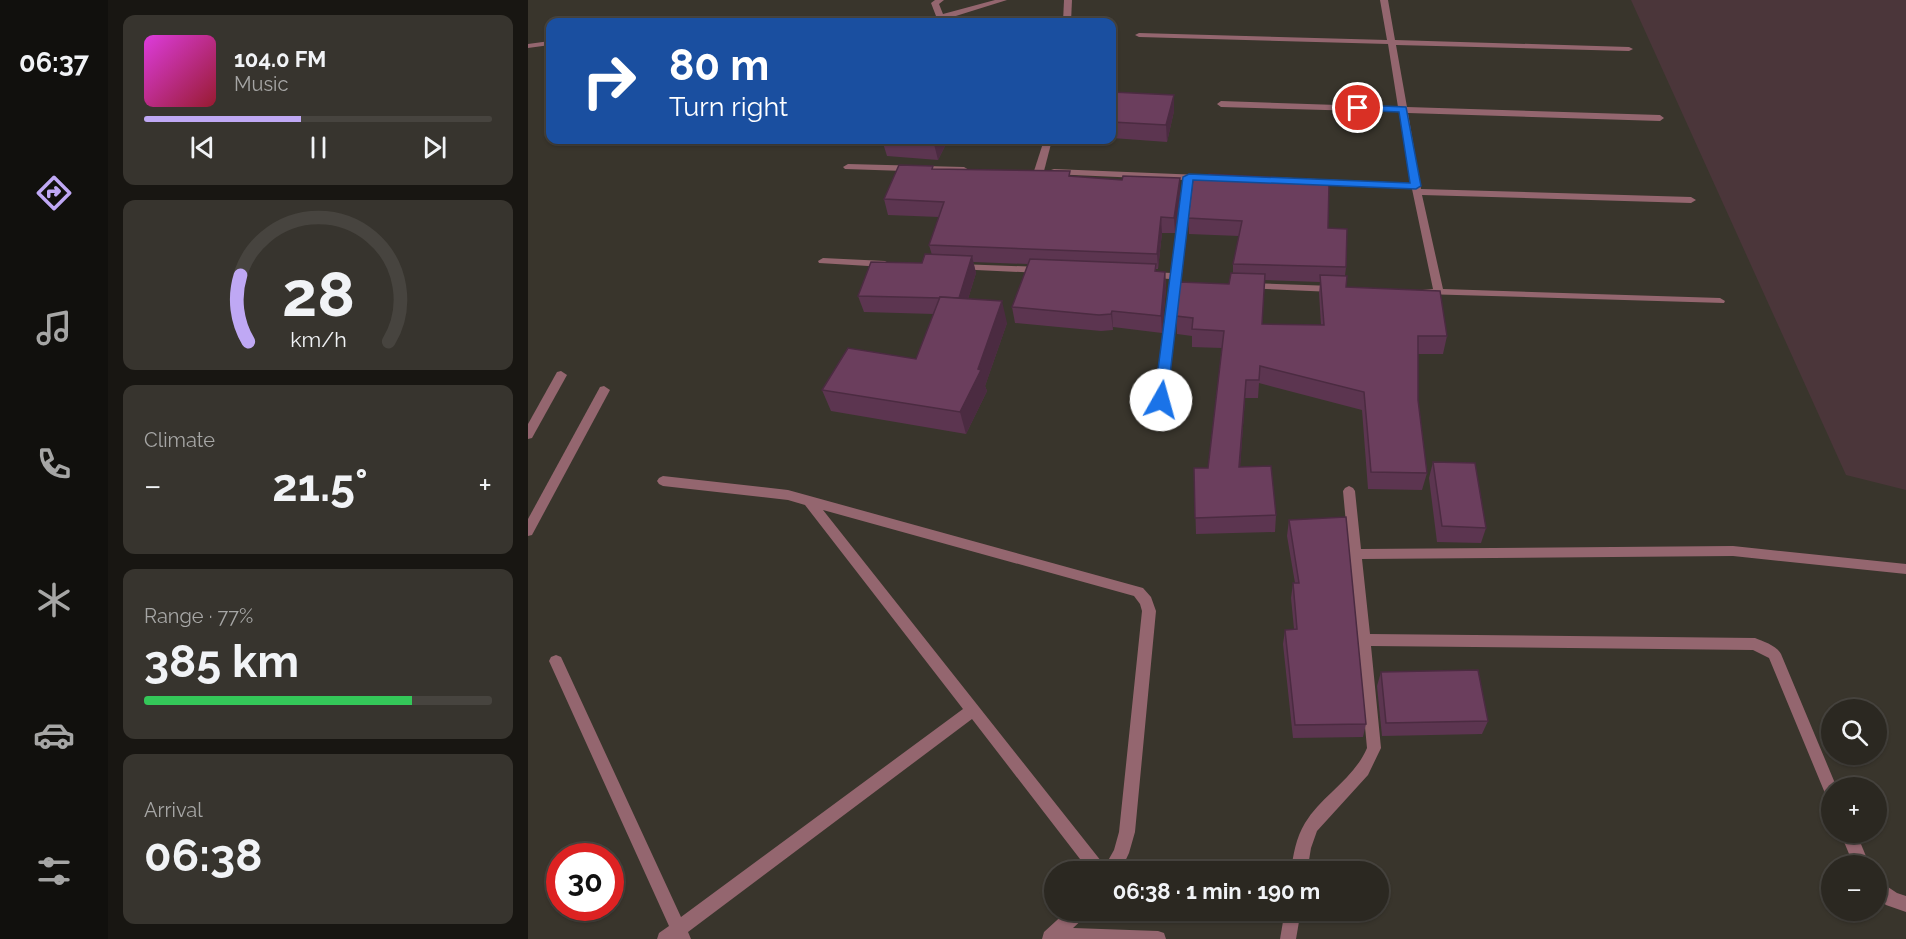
<!DOCTYPE html>
<meta charset="utf-8">
<style>
body{margin:0;font-family:Raleway,sans-serif;background:#37342e;color:#f1f3f6;height:100vh;display:flex;flex-direction:column;font-size:22px;white-space:nowrap}
*{box-sizing:border-box;margin:0}
p{font-size:20px;color:#a6a6a5}
.icon{flex:none;width:33px;height:33px;fill:none;stroke:currentColor;stroke-width:2;stroke-linecap:round;stroke-linejoin:round}
.map{position:relative;flex:1;overflow:hidden}
.sheet{display:flex;flex-direction:column;gap:15px;padding:15px;background:#181612;width:420px}
.sheet>*{flex:none}
.guide{position:absolute;left:18px;top:18px;width:570px;height:126px;border-radius:12px;box-shadow:0 2px 4px #0004,0 0 0 2px #47443f;background:#1a4fa0;color:#fff;overflow:hidden}
.buttons{position:absolute;left:1293px;top:699px;display:grid;gap:12px}
.buttons a{display:grid;place-items:center;width:66px;height:66px;border-radius:50%;background:#2b2821;box-shadow:0 2px 4px #0004,0 0 0 2px #47443f;font-size:30px}
.speed{position:absolute;left:18px;top:843px;display:flex;gap:12px;font-size:30px;font-weight:700;text-align:center}
.speed>*{display:grid;place-content:center;width:78px;height:78px;border-radius:50%;background:#2b2821;box-shadow:0 2px 4px #0004,0 0 0 2px #47443f;line-height:1}
.speed .limit{border:9px solid #d22;background:#fff;color:#111}
.pin{position:absolute;display:grid;place-items:center;width:51px;height:51px;color:#fff;margin:-26px;border:3px solid #fff;border-radius:50%;box-shadow:0 2px 6px #0007}
.me{position:absolute;width:66px;margin:-33px;rotate:7deg;stroke-linejoin:round;filter:drop-shadow(0 0 4px #0008)}
.turn{display:flex;align-items:center;gap:21px;height:126px;padding:0 24px;font-size:27px}
.turn .icon{width:78px;height:78px;stroke-width:2.5}
.turn b{display:block;font-size:42px;line-height:51px}
.big{font-size:45px;font-weight:700;line-height:1.1}
.sheet .tile{flex:1;display:flex;flex-direction:column;justify-content:center;gap:9px;min-width:0;padding:0 21px;border-radius:12px;background:#37342e}
.sheet .dial{align-items:center;gap:0}
.dial svg{height:156px;overflow:visible;fill:none;stroke:#47443f;stroke-width:7;stroke-linecap:round;text-anchor:middle}
.dial text{fill:#f1f3f6;stroke:none}
.song{display:flex;align-items:center;gap:18px}
.cover{width:72px;height:72px;border-radius:9px;background:linear-gradient(135deg,hsl(300 70% 55%),hsl(350 70% 35%))}
.played{height:6px;border-radius:3px;background:linear-gradient(90deg,#bfa8f4 45%,#47443f 45%)}
.keys{display:flex;justify-content:space-around;direction:ltr}
.heat{display:flex;justify-content:space-between;align-items:center;font-size:33px;direction:ltr}
.charge{height:9px;border-radius:4px;background:linear-gradient(90deg,#34c759 77%,#47443f 0)}
.trip{position:absolute;left:516px;top:861px;width:345px;height:60px;border-radius:30px;background:#2b2821;box-shadow:0 2px 4px #0004,0 0 0 2px #47443f;font-weight:700;line-height:60px;text-align:center}
main{display:flex;flex:1;min-height:0}
.menu{display:flex;flex-direction:column;width:108px;justify-content:space-around;align-items:center;background:#11100d;color:#a6a6a5}
.menu .icon{width:42px;height:42px}
.menu .selected{color:#bfa8f4}
.menu b{font-size:27px;color:#f1f3f6}
.map>svg:first-child{display:block}
</style>
<main>
<nav class="menu">
<b>06:37</b>
<svg class="icon selected" aria-label="directions" viewBox="0 0 24 24"><path d="M12 3l9 9-9 9-9-9zM9 14v-3h6M13 9l2 2-2 2"/></svg>
<svg class="icon" aria-label="music" viewBox="0 0 24 24"><path d="M9 18V5l10-2v13"/><circle cx="6" cy="18" r="3"/><circle cx="16" cy="16" r="3"/></svg>
<svg class="icon" aria-label="phone" viewBox="0 0 24 24"><path d="M5 4h4l2 5-3 2q2 4 5 5l2-3 5 2v4C11 20 4 13 5 4z"/></svg>
<svg class="icon" aria-label="climate" viewBox="0 0 24 24"><path d="M12 3v18M4 7l16 10M4 17L20 7"/></svg>
<svg class="icon" aria-label="car" viewBox="0 0 24 24"><path d="M5 17H2v-5l4-1 3-4h7l3 4 3 1v5h-3M9 17h6M6 11h13"/><circle cx="7" cy="17" r="2"/><circle cx="17" cy="17" r="2"/></svg>
<svg class="icon" aria-label="filters" viewBox="0 0 24 24"><path d="M4 7h16M4 17h16"/><circle cx="9" cy="7" r="2"/><circle cx="15" cy="17" r="2"/></svg>
</nav>
<section class="sheet">
<div class="tile">
<div class="song"><i class="cover"></i><div><b>104.0 FM</b><p>Music</p></div></div>
<div class="played"></div>
<div class="keys"><svg class="icon" aria-label="previous" viewBox="0 0 24 24"><path d="M18 5L8 12l10 7zM5 5v14"/></svg><svg class="icon" aria-label="pause" viewBox="0 0 24 24"><path d="M8 5v14M16 5v14"/></svg><svg class="icon" aria-label="next" viewBox="0 0 24 24"><path d="M6 5l10 7-10 7zM19 5v14"/></svg></div>
</div>
<div class="tile dial"><svg viewBox="0 0 100 80">
<path d="M14 69A42 42 0 1 1 86 69"/>
<path d="M14 69A42 42 0 0 1 10 35" stroke="#bfa8f4"/>
<text x="50" y="56" font-size="32" font-weight="700">28</text>
<text x="50" y="72" font-size="11">km/h</text>
</svg></div>
<div class="tile"><p>Climate</p>
<div class="heat"><a>−</a><b class="big">21.5°</b><a>+</a></div>
</div>
<div class="tile"><p>Range · 77%</p><b class="big">385 km</b><div class="charge"></div></div>
<div class="tile"><p>Arrival</p><b class="big">06:38</b></div>
</section>
<div class="map">
<svg width="1378" height="939" viewBox="0 0 1378 939">
<rect width="100%" height="100%" fill="#39352c"/>
<polygon fill="#4b363a" points="1103,0 1378,0 1378,490 1318,475"/>
<g fill="none" stroke-linecap="round" stroke-linejoin="round">
<g fill="#94666f" fill-rule="evenodd">
<polygon points="407,0 416,0 411,4 415,14 467,0 479,0 415,20 391,22 392,20 408,16 403,3"/>
<polygon points="536,0 544,0 543,22 535,22"/>
<polygon points="852,0 860,0 867,40 1101,47 1105,49 1101,51 868,45 879,107 1132,115 1136,118 1132,121 880,113 893,189 1163,197 1168,200 1163,203 894,195 915,289 1192,298 1197,301 1196,303 894,294 893,292 894,290 905,289 884,189 741,183 736,180 741,177 883,183 871,112 693,107 689,104 693,101 870,107 860,44 611,37 607,35 611,33 859,40"/>
<polygon points="22,41 22,45 0,48 0,44"/>
<polygon points="516,140 524,140 516,171 511,174 506,171"/>
<polygon points="320,164 436,167 441,170 436,173 317,169 315,167"/>
<polygon points="526,169 697,176 702,179 697,182 665,180 637,403 633,404 627,400 643,279 623,278 618,275 623,272 644,273 656,180 523,174 523,170"/>
<polygon points="295,258 357,261 362,264 357,267 291,263 290,261"/>
<polygon points="431,264 513,267 518,270 513,273 427,269 426,267"/>
<polygon points="721,283 805,286 810,289 805,292 717,288 716,286"/>
<polygon points="33,371 39,375 4,438 0,439 0,424 29,372"/>
<polygon points="76,386 82,390 4,535 0,536 0,519 72,387"/>
<path d="M135 476 260 490 615 588 623 597 628 611 607 832 601 853 592 872H562L444 719 160 932 163 939H129L131 933 141 926 21 661 23 657 28 655 33 657 153 917 435 709 277 505 260 500 135 486 131 484 129 481 131 478ZM295 510 606 596 612 604 614 611 591 832 586 850 577 866Z"/>
<path d="M821 486 825 488 827 491 833 549 1205 546 1378 564V574L1205 556 834 559 842 634 1227 638C1235 641 1249 646 1253 654L1309 788H1304V800L1299 798 1241 658 1225 650 843 646 853 748 840 775 789 831 783 848 779 872H763C765 855 768 838 777 823 794 795 826 779 839 748L815 491 817 488Z"/>
<polygon points="1312,832 1328,832 1342,866 1326,866"/>
<polygon points="1348,879 1369,893 1378,896 1378,912 1358,905 1348,897"/>
<polygon points="540,910 560,910 558,916 545,928 630,931 636,933 638,939 514,939 516,932"/>
<polygon points="757,910 773,910 768,939 752,939"/>
</g>
</g>
<g fill="#5c3550" fill-rule="evenodd">
<polygon points="584,92 646,111 639,142 584,138"/>
<polygon points="354,140 420,140 410,160 359,156"/>
<polygon points="406,169 542,171 542,176 594,180 652,178 652,193 647,233 634,233 630,269 628,269 628,271 637,272 638,288 634,333 585,327 585,330 573,331 487,323 484,307 500,264 445,262 448,273 440,299 479,323 457,386 459,391 438,434 303,411 294,390 388,359 406,314 336,312 330,296 394,263 404,255 401,245 411,217 360,215 356,199"/>
<path d="M757 182 800 228 818 267 817 276 818 287 919 336 915 354H890V400L899 473 894 490 840 489 834 410 731 383 730 398H717L712 467 748 515 747 532 668 534 666 468H680L694 348 664 347V336L649 334 648 316 701 284 705 273V264L711 236 661 234 660 218ZM736 280 792 282 791 293 793 325 734 324Z"/>
<polygon points="905,462 958,528 953,543 909,542 901,478"/>
<polygon points="761,520 838,724 835,737 765,738 755,644 757,630 766,629 763,598 765,583 767,583 759,536"/>
<polygon points="853,672 960,721 954,734 854,736 849,686"/>
</g>
<g fill="#4b2b41">
<polygon points="646,95 646,111 639,142 638,125"/>
<polygon points="408,140 420,140 410,160 406,144"/>
<polygon points="652,178 652,193 647,233 646,218"/>
<polygon points="633,217 634,233 630,269 629,254"/>
<polygon points="444,256 448,273 435,315 431,299"/>
<polygon points="637,272 638,288 634,333 633,316"/>
<polygon points="474,301 479,323 457,386 459,391 438,434 432,412 450,369"/>
<polygon points="584,311 585,327 585,330 583,314"/>
<polygon points="718,380 717,398 711,484 711,467"/>
</g>
<g fill="#6b3e5d" stroke="#4b2b41" stroke-width="1.5">
<polygon points="584,92 646,95 638,125 584,122"/>
<polygon points="354,140 408,140 406,144"/>
<polygon points="371,165 405,166 404,169 542,171 541,176 594,180 595,176 652,178 646,218 633,217 629,254 401,245 416,202 356,199"/>
<polygon points="681,174 757,178 757,182 801,184 800,228 819,229 818,267 705,264 714,221 660,218 665,178 680,178"/>
<polygon points="397,254 444,256 431,298 412,297 412,298 330,296 343,262 394,263"/>
<polygon points="502,259 628,264 627,271 637,272 633,316 584,311 583,314 571,315 484,307"/>
<polygon points="703,273 737,274 734,324 796,325 792,275 819,276 818,287 912,291 919,336 890,336 890,400 899,473 843,472 836,392 732,366 731,380 718,380 711,467 743,466 748,515 667,518 666,468 680,468 696,331 664,329 665,318 648,316 652,282 701,284"/>
<polygon points="412,297 474,301 450,369 453,370 432,412 294,390 320,348 388,359"/>
<polygon points="905,462 947,463 958,528 914,526"/>
<polygon points="818,517 838,724 767,725 757,630 769,629 765,583 771,583 761,520"/>
<polygon points="950,670 960,721 858,723 853,672"/>
</g>
<polygon fill="#1a73e8" stroke="#114b97" stroke-width="1.5" points="830,105 878,107 893,186 888,189 665,180 639,400 633,405 628,403 626,400 655,177 661,174 882,183 871,112 826,110 825,108"/>
</svg>
<div class="buttons">
<a><svg class="icon" aria-label="search" viewBox="0 0 24 24"><circle cx="10" cy="10" r="6"/><path d="M15 15l6 6"/></svg></a>
<a>+</a>
<a>−</a>
</div>
<div class="speed"><div class="limit">30</div></div>
<div class="pin" style="left:830px;top:108px;background:#d93025"><svg class="icon" aria-label="arrive" viewBox="0 0 24 24"><path d="M6 21V4h12l-3 4 3 4H6"/></svg></div>
<svg class="me" style="left:633px;top:400px" viewBox="-20 -20 40 40"><circle r="19" fill="#fff"/><path d="M0-13L10 11 0 6-10 11z" fill="#1a73e8"/></svg>
<div class="trip">06:38 · 1 min · 190 m</div>
<div class="guide">
<div class="turn"><svg class="icon" aria-label="right" viewBox="0 0 24 24"><path d="M7 20v-9h11M14 6l5 5-5 5"/></svg><div><b>80 m</b>Turn right</div></div>
</div>
</div>
</main>
